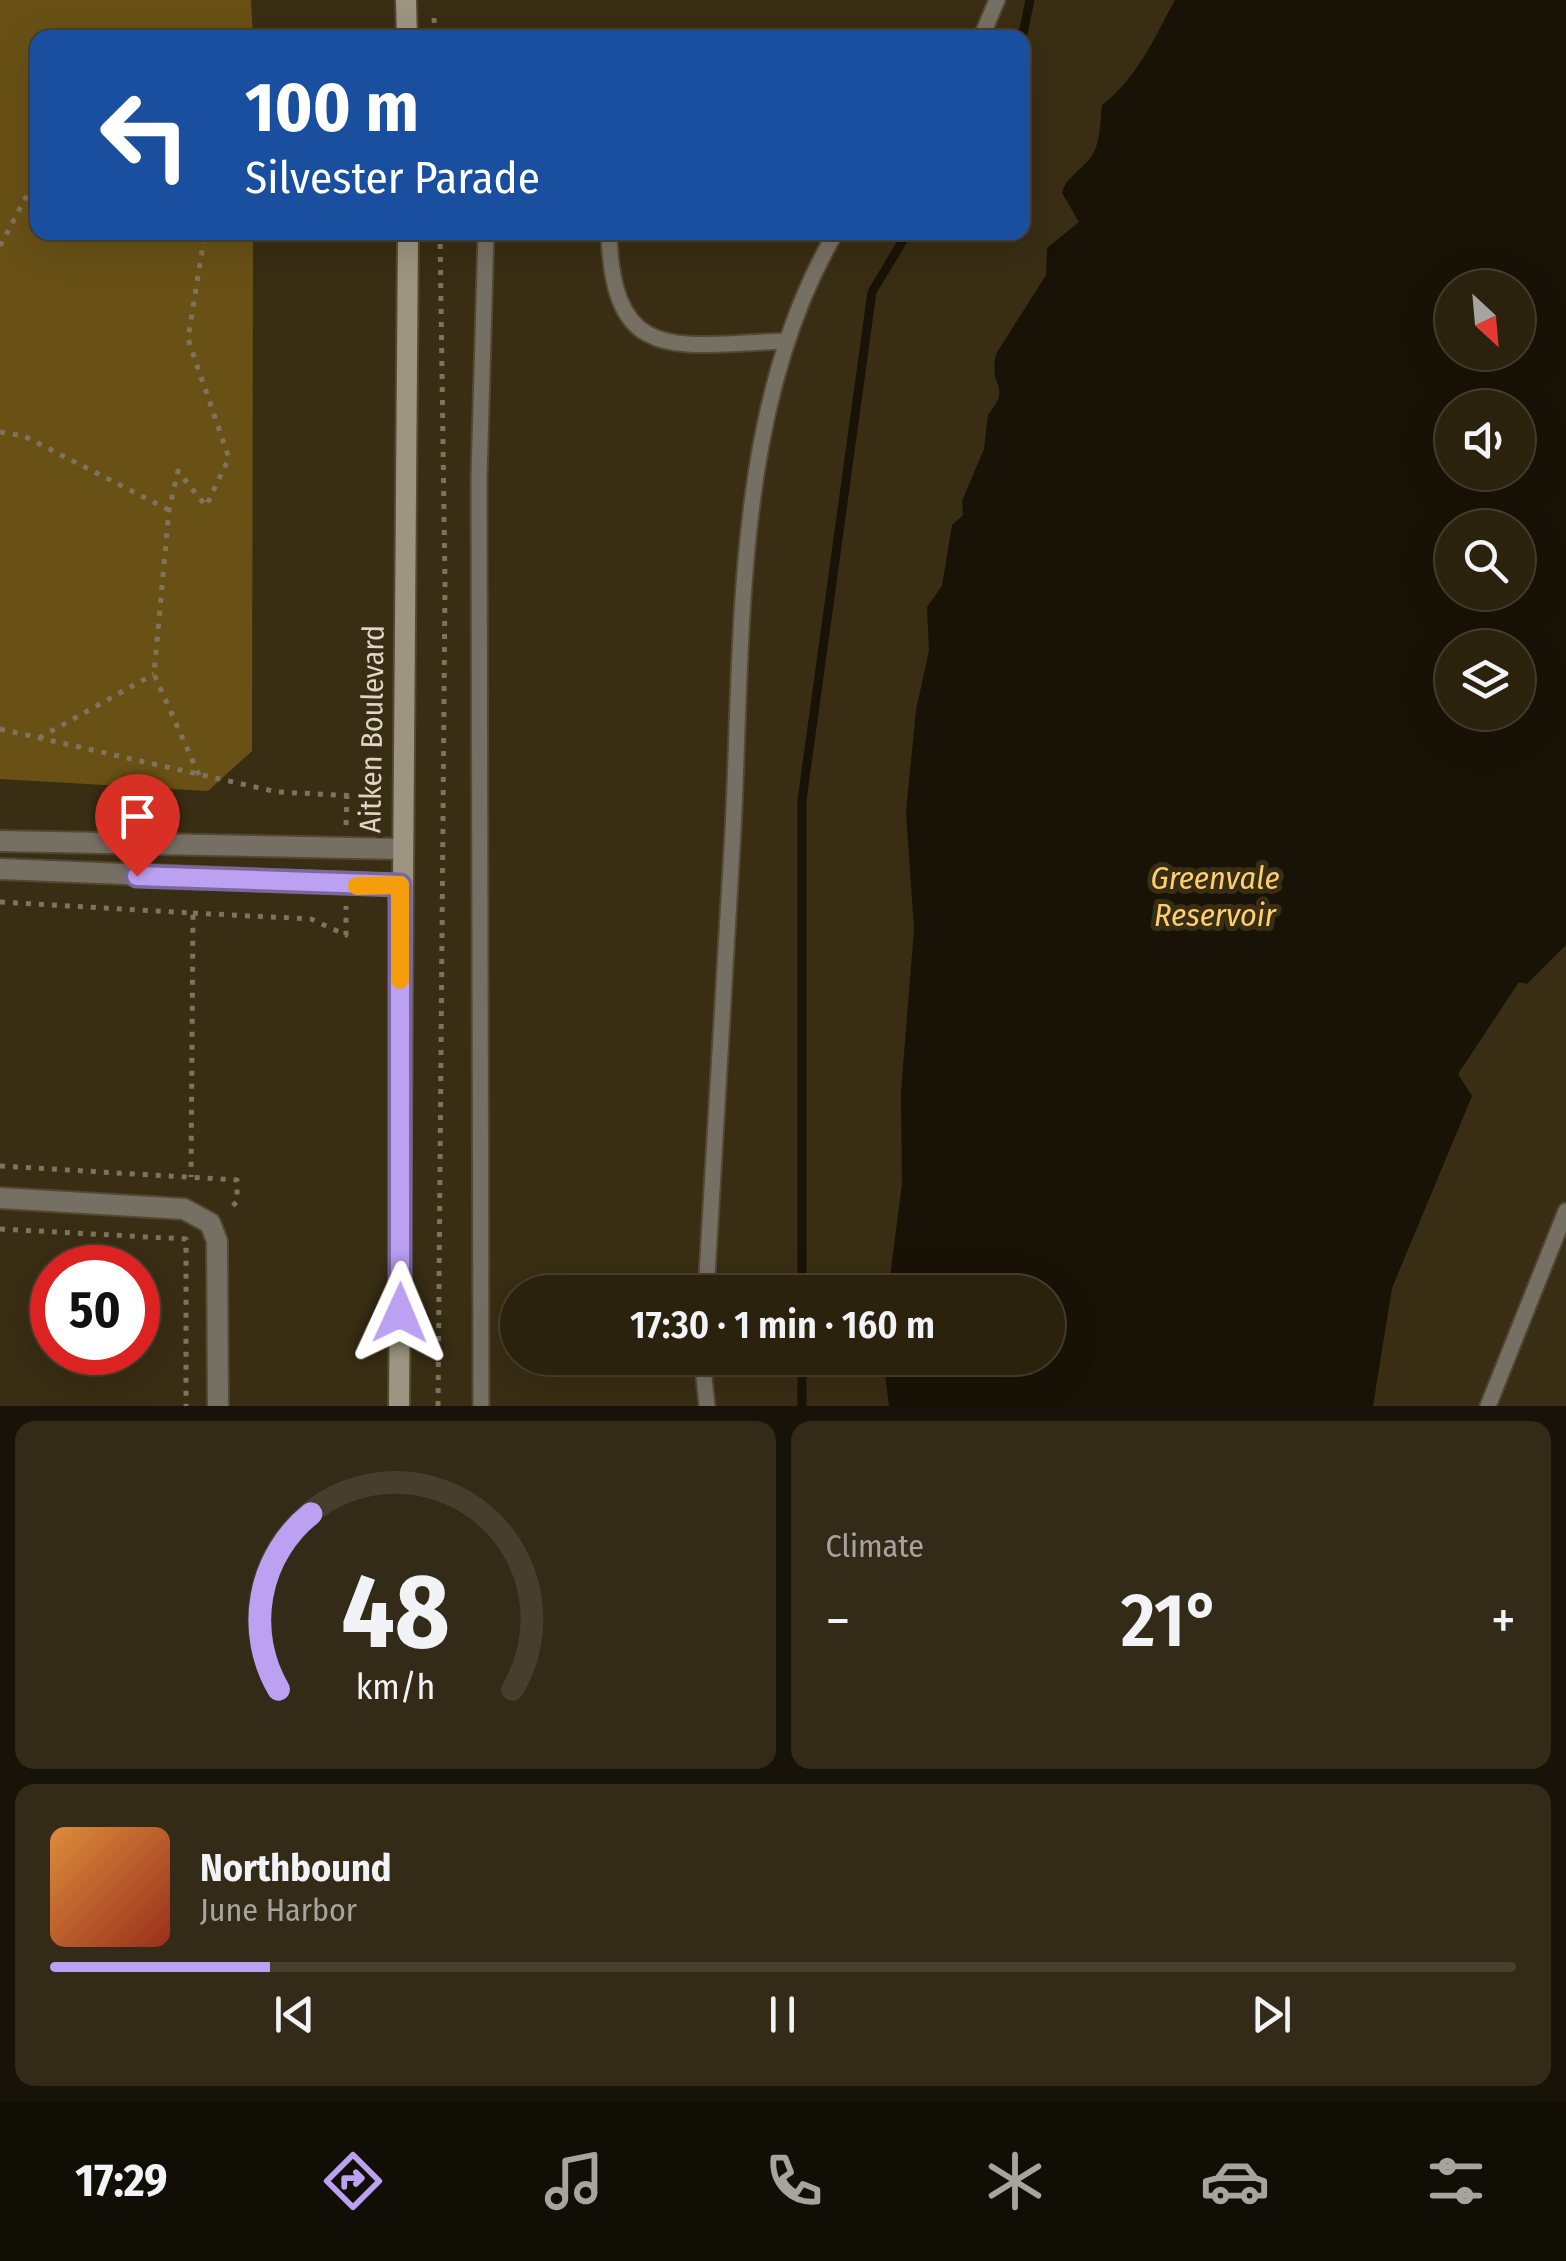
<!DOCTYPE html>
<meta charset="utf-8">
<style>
body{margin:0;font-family:"Fira Sans Condensed",sans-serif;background:#332a17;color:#f1f3f6;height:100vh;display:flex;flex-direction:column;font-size:38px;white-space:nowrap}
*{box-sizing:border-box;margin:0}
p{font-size:32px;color:#a6a49e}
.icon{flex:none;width:55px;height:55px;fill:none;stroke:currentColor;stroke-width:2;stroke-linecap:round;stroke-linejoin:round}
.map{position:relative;height:1406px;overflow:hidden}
.drawer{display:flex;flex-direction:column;gap:15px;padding:15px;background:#181308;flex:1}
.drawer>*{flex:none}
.guide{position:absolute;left:30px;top:30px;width:1000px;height:210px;border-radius:20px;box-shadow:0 10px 40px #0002,0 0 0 2px #473f2e;background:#1a4fa0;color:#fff;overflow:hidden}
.needle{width:65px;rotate:154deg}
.controls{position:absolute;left:1435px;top:270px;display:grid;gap:20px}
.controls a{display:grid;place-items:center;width:100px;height:100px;border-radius:50%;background:#2b220e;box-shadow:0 10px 40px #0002,0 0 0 2px #473f2e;font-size:50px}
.speed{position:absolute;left:30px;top:1245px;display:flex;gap:20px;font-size:50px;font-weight:700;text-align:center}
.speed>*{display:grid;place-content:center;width:130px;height:130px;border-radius:50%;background:#2b220e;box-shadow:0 10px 40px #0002,0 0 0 2px #473f2e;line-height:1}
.speed .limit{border:15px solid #d22;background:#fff;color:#111}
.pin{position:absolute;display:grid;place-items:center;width:85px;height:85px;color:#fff;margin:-102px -42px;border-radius:50% 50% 50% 0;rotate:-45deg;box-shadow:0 0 10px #0007}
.pin .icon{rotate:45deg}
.me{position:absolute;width:110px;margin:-55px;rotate:1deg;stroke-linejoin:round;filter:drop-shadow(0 0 8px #0008)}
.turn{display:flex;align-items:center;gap:35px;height:210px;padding:0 50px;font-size:45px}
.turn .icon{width:130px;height:130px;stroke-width:2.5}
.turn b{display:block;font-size:70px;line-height:85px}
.big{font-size:75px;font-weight:600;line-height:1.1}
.drawer .card{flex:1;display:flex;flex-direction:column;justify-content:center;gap:15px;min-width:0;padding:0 35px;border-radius:20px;background:#332a17}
.drawer .dial{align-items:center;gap:0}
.dial svg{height:260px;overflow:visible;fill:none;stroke:#473f2e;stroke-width:7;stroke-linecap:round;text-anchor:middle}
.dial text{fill:#f1f3f6;stroke:none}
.song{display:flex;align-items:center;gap:30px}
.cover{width:120px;height:120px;border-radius:15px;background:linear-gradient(135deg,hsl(30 70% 55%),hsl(10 70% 35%))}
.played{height:10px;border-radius:5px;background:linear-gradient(90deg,#bca0f2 15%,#473f2e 15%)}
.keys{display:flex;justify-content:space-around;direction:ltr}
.heat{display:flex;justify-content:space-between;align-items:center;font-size:55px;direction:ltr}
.drawer .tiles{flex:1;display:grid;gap:15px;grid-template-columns:1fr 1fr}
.card:last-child{grid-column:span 2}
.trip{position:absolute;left:500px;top:1275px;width:565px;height:100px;border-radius:50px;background:#2b220e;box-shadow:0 10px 40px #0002,0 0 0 2px #473f2e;font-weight:600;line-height:100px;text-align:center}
.menu{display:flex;height:160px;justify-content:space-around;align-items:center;background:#110e06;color:#a6a49e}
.menu .icon{width:70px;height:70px}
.menu .on{color:#bca0f2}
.menu b{font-size:45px;color:#f1f3f6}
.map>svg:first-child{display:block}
</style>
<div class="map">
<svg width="1566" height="1406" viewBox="0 0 1566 1406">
<rect width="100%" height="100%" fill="#392d13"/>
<polygon fill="#695116" points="0,0 251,0 253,37 38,38 38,232 253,233 252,751 208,791 0,779"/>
<path fill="#191307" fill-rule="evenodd" d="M1175 0H1566V945L1527 984 1519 982 1458 1074 1472 1096 1392 1288 1373 1406H889L883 1358H1048V1292H888L902 1184 901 1092 914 929 906 812 916 710 929 651 927 607 942 586 952 525 963 515 962 501 984 449 988 415C1013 383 988 391 996 354L1046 275 1047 248 1079 222 1062 193C1066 176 1084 169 1093 154 1101 139 1100 122 1102 105 1138 77 1153 40 1175 0ZM1452 288H1518V352H1452ZM1452 408H1518V472H1452ZM1452 528H1518V592H1452ZM1452 648H1518V712H1452Z"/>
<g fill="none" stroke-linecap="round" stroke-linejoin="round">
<g stroke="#191307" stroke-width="9">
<polyline points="1022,38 1030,0"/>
<polyline points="802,1292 802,800 872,292 908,232"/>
<polyline points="802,1358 802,1406"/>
</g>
<defs>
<g id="service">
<polyline points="533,38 572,38"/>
<polyline points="981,38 997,0"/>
<path d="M609 232C612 369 680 344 786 341"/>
<path d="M706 1292C714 1139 724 985 733 831 743 635 733 406 836 232"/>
<polyline points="702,1358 707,1406"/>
<polyline points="481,1406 479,478 486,232"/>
<polyline points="1488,1406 1566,1211"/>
</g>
<polyline id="minor" points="0,1198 184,1209 210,1223 217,1241 218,1406"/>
<g id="tertiary">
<polyline points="0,841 401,849"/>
<polyline points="0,869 401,885"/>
</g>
<g id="secondary">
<polyline points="406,0 407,38"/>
<polyline points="399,1406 408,232"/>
</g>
</defs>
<use href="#service" stroke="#534830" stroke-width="19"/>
<use href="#minor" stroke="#534830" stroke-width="24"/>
<use href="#tertiary" stroke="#534830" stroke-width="24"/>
<use href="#secondary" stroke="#534830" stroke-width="24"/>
<g stroke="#7e735e" stroke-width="5" stroke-dasharray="5 8" stroke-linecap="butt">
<polyline points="434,18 435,38"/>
<polyline points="0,246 38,174"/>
<polyline points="0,432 24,436 169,510"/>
<polyline points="0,729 277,792 379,797"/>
<polyline points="39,738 154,674"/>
<polyline points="199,775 154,674 169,510 178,471 206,506 229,458 188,339 205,232"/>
<polyline points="346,825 347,796"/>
<polyline points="0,902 193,913 191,1177"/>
<polyline points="193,913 311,919 346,935 346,906"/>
<polyline points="0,1166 237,1180 237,1202 227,1210"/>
<polyline points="0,1229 186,1239 186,1406"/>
<polyline points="438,1406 445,583 440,232"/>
</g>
<use href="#service" stroke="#767064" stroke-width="15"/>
<use href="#minor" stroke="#767064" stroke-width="20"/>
<use href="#tertiary" stroke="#767064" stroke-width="20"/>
<use href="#secondary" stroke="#9d9481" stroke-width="20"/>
</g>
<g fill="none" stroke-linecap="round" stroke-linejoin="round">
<defs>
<polyline id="route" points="137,876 400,885 400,1313"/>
</defs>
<use href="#route" stroke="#7a689d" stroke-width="25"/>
<use href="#route" stroke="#bca0f2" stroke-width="18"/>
<polyline stroke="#f59e0b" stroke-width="18" points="357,886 400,885 400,980"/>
</g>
<g text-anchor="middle" stroke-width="10" stroke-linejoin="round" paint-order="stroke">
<g font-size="30" fill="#ded6c7" stroke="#392d13">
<text transform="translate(372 729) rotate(-89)" y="10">Aitken Boulevard</text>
</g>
<g font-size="32" font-style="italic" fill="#fcd070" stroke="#392d13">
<text x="1215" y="889">Greenvale<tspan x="1215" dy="37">Reservoir</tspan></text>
</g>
</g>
</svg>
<div class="controls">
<a><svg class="needle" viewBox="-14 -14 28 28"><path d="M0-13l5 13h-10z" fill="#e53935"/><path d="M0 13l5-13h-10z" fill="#a6a49e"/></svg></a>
<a><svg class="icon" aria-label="sound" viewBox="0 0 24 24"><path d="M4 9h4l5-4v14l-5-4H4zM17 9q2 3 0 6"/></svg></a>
<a><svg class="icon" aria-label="search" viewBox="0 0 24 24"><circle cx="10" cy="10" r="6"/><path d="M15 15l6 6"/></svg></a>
<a><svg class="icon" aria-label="layers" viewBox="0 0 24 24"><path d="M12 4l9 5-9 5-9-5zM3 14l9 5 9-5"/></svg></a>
</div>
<div class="speed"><div class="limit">50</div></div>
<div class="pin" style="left:137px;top:876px;background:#d93025"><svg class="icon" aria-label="arrive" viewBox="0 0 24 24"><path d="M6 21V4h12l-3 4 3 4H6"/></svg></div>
<svg class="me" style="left:400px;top:1313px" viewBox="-20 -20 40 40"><path d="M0-17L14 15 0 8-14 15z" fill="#bca0f2" stroke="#fff" stroke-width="4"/></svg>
<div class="trip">17:30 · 1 min · 160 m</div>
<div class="guide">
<div class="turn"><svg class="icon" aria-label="left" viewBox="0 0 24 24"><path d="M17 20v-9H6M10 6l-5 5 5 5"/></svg><div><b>100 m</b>Silvester Parade</div></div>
</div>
</div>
<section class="drawer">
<div class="tiles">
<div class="card dial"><svg viewBox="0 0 100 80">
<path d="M14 69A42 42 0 1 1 86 69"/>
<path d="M14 69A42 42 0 0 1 24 15" stroke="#bca0f2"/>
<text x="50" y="56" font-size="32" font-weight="700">48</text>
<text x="50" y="72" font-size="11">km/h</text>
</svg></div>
<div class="card"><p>Climate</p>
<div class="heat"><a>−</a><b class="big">21°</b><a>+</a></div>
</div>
<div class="card">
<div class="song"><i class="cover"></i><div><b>Northbound</b><p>June Harbor</p></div></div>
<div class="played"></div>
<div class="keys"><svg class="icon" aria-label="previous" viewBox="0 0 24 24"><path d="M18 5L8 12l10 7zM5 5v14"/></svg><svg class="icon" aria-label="pause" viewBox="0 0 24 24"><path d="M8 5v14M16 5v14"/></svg><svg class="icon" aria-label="next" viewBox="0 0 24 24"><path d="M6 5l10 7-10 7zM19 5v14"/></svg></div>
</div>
</div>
</section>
<nav class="menu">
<b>17:29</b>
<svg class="icon on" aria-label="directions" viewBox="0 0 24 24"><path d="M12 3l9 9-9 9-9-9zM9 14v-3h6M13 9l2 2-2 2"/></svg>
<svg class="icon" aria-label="music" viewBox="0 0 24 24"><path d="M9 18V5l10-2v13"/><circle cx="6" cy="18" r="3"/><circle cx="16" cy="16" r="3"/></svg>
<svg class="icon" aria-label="phone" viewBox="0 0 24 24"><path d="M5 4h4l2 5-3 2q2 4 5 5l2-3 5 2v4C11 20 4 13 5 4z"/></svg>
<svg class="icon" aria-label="climate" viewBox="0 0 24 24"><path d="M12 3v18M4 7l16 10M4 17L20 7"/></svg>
<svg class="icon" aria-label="car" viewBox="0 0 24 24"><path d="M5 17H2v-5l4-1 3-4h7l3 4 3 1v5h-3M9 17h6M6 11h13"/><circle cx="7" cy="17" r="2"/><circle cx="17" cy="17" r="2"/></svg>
<svg class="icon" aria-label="filters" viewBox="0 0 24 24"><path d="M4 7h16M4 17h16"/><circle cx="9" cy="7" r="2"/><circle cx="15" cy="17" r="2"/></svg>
</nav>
